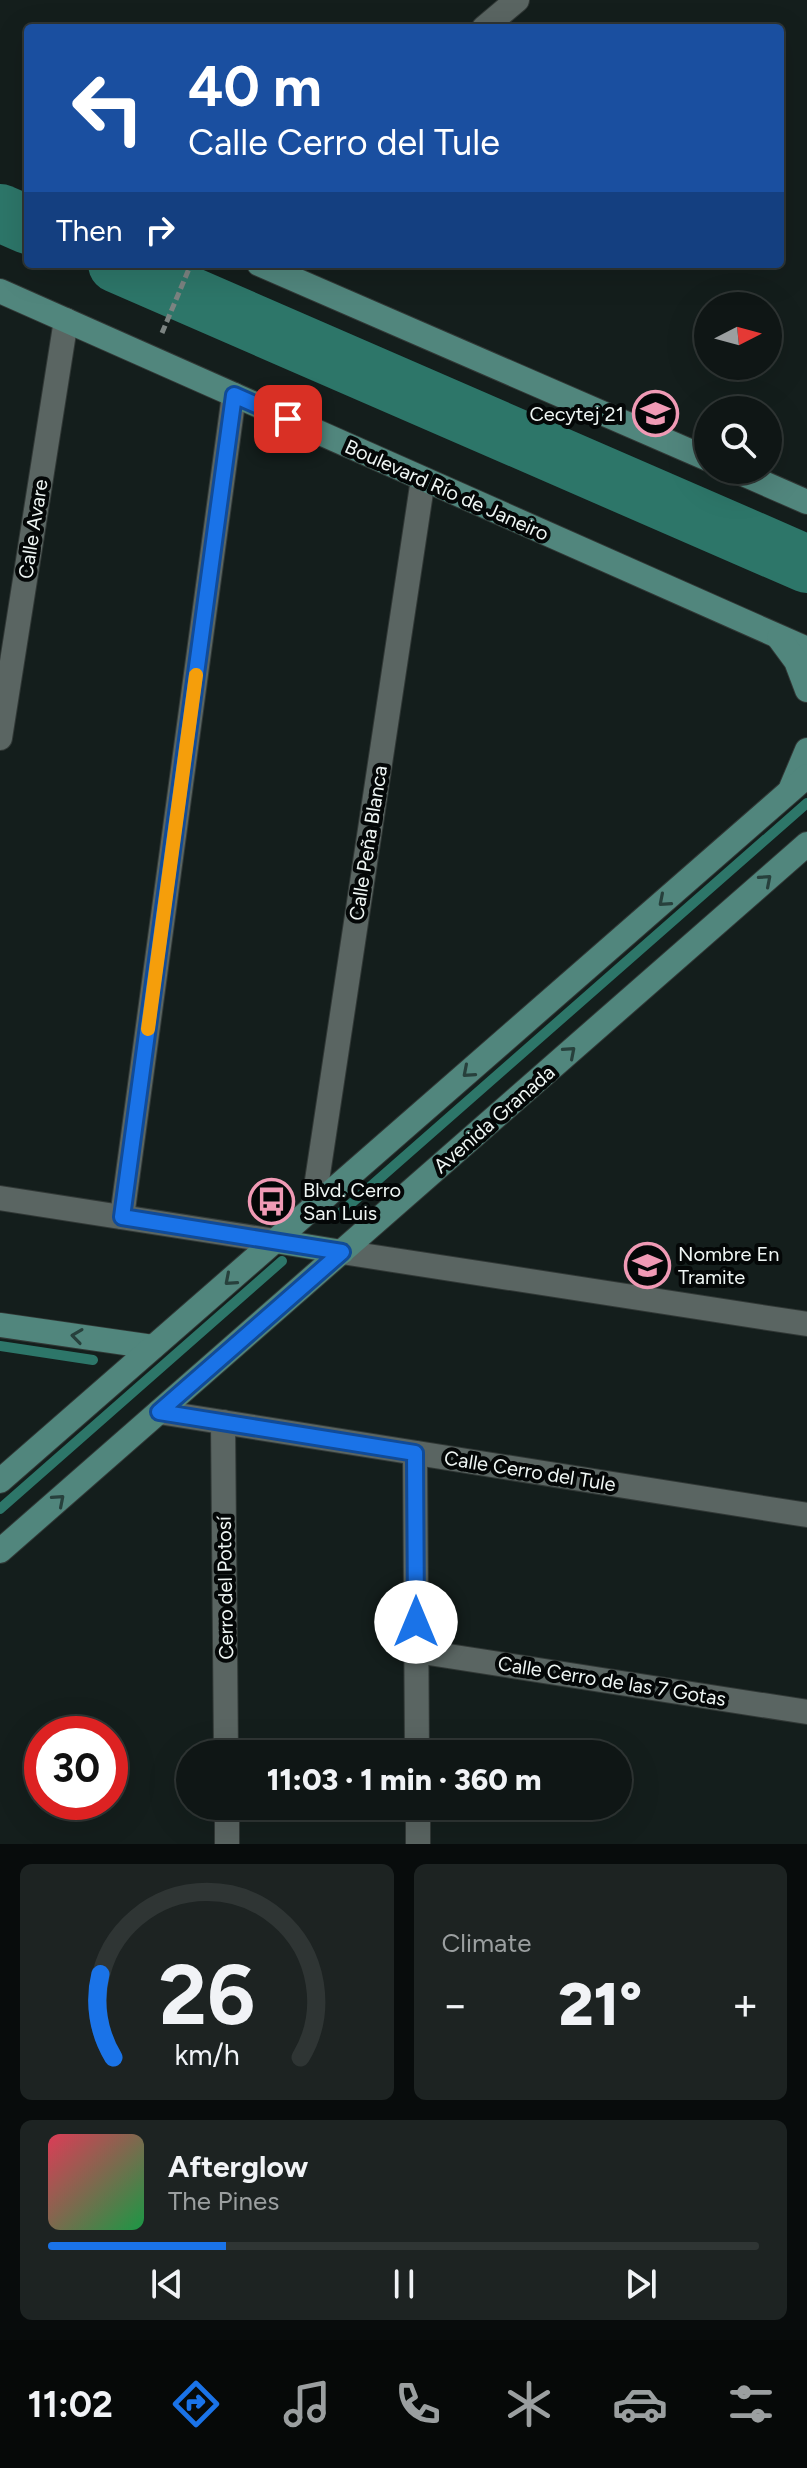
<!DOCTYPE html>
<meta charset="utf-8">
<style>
body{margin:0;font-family:Figtree,sans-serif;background:#1d2322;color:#f1f3f6;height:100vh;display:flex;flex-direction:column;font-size:30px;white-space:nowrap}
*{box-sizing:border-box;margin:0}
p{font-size:26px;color:#9b9fa0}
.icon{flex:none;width:44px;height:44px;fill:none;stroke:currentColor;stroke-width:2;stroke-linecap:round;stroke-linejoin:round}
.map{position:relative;height:1844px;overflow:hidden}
.side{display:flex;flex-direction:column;gap:20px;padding:20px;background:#080c0c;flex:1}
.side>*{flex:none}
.guide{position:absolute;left:24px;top:24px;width:760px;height:244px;border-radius:8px;box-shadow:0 8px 32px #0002,0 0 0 2px #2f3534;background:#1a4fa0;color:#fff;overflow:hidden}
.needle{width:52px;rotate:84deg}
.fabs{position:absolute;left:694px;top:292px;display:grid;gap:16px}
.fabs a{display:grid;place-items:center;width:88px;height:88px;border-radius:50%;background:#0f1615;box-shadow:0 8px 32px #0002,0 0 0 2px #2f3534;font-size:40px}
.speed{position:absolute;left:24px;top:1716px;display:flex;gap:16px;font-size:40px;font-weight:700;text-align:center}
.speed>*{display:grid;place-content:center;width:104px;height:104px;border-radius:50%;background:#0f1615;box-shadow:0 8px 32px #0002,0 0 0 2px #2f3534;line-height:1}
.speed .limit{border:12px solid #d22;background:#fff;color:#111}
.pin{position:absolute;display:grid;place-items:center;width:68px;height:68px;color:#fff;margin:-34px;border-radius:16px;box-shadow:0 4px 12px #0006}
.me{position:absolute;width:88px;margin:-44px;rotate:0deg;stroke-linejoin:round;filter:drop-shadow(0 0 6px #0008)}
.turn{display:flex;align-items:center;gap:28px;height:168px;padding:0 32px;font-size:36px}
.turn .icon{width:104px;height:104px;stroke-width:2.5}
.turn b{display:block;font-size:56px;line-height:68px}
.then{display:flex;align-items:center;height:76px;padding:0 32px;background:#0003;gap:16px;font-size:30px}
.big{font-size:60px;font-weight:800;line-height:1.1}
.side .widget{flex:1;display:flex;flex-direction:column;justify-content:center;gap:12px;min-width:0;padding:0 28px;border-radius:12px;background:#1d2322}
.side .dial{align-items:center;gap:0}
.dial svg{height:208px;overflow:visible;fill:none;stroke:#2f3534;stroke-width:7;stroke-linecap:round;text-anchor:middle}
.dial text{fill:#f1f3f6;stroke:none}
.song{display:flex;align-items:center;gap:24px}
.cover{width:96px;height:96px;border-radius:12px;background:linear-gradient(135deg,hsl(350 70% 55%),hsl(140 70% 35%))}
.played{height:8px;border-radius:4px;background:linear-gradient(90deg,#1a73e8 25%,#2f3534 25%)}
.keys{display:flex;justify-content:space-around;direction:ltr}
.heat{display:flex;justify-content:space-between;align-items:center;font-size:44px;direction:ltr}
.side .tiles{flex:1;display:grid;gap:20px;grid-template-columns:1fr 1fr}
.widget:last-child{grid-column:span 2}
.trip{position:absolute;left:176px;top:1740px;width:456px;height:80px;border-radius:40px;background:#0f1615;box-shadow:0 8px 32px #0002,0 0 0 2px #2f3534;font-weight:800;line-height:80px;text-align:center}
.dock{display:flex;height:128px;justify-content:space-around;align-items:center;background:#060908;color:#9b9fa0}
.dock .icon{width:56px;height:56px}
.dock .current{color:#1a73e8}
.dock b{font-size:36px;color:#f1f3f6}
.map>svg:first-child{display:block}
</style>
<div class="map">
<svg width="807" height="1844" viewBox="0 0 807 1844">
<rect width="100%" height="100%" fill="#141e1c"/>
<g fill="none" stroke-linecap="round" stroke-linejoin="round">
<g stroke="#2d7669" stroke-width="10">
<polyline points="338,1215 807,803"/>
<polyline points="0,1346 93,1360"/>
<polyline points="0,1509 282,1261"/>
</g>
<g stroke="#2d7669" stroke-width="58">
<polyline points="0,213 28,225"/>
<polyline points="117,264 807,564"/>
</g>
<defs>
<g id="street">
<polyline points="484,28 517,0"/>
<polyline points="0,738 66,320"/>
<polyline points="0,1198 275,1241"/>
<polyline points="313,1207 423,479"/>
<polyline points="122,1217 234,395"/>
<polyline points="342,1252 807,1324"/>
<polyline points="159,1412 807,1515"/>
<polyline points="223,1422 226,1754"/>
<polyline points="415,1453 417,1754"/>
<polyline points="416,1651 807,1712"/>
<polyline points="227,1806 227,1844"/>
<polyline points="418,1806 418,1844"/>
</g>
<g id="secondary">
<polyline points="259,264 708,459"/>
<polyline points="0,291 807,649"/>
<polyline points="734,470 807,502"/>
<polyline points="779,638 796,661 807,690"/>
<polyline points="791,788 807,750"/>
<polyline points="275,1241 342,1252"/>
<polyline points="0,1325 153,1347"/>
<polyline points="0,1481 807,776"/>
<polyline points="0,1551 807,844"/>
</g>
</defs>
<use href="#street" stroke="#313836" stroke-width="26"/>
<use href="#secondary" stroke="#313836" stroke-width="26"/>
<polyline stroke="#7b8381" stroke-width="5" stroke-dasharray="8 4" stroke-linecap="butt" points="162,333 191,264"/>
<use href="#street" stroke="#5a6562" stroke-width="24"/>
<use href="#secondary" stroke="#51867d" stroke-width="24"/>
</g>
<defs><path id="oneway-chevron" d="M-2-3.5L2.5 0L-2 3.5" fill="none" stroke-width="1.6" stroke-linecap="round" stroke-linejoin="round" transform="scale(2)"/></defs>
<g stroke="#27403c">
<use href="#oneway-chevron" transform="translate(766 880) rotate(-41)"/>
<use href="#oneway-chevron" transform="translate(664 901) rotate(139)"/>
<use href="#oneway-chevron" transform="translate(570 1052) rotate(-41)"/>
<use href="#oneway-chevron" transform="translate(468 1072) rotate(139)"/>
<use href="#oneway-chevron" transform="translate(230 1280) rotate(139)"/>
<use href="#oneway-chevron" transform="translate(77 1336) rotate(-172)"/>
<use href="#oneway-chevron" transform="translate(59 1500) rotate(-41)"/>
</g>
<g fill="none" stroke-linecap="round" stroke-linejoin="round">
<defs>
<polyline id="route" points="288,419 234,395 122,1217 342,1252 159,1412 415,1453 416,1622"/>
</defs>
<use href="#route" stroke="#114b97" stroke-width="20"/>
<use href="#route" stroke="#1a73e8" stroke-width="14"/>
<polyline stroke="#f59e0b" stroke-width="14" points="148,1029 196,675"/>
</g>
<defs>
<symbol id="university-ring" viewBox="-11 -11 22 22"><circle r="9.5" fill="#040707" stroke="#f09ab5" stroke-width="1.5"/><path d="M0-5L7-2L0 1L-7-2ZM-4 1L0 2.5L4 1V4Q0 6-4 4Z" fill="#f09ab5"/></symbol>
<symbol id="bus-ring" viewBox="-11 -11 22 22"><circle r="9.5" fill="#040707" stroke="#f09ab5" stroke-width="1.5"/><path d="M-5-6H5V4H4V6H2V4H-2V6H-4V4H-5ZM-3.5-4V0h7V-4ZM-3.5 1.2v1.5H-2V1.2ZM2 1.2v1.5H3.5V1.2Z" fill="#f09ab5"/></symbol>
<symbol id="school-ring" viewBox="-11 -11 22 22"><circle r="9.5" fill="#040707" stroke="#f09ab5" stroke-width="1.5"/><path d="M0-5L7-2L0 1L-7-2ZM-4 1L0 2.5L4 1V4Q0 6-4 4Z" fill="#f09ab5"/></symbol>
</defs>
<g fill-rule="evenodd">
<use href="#university-ring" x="630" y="388" width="51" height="51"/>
<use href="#bus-ring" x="246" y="1176" width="51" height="51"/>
<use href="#school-ring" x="622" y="1240" width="51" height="51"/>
</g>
<g text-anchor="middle" stroke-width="8" stroke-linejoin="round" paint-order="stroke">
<g font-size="20" fill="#eff6f4" stroke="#040707" text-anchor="start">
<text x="624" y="421" text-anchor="end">Cecytej 21</text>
<text x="303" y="1197">Blvd. Cerro<tspan x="303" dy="23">San Luis</tspan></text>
<text x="678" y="1261">Nombre En<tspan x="678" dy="23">Tramite</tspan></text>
</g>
<g font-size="20" fill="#eff6f4" stroke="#040707">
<text transform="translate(447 490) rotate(24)" y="7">Boulevard Río de Janeiro</text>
<text transform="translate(33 529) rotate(-81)" y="7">Calle Avare</text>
<text transform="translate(368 843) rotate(-81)" y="7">Calle Peña Blanca</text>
<text transform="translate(494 1119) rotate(-41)" y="7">Avenida Granada</text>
<text transform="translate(530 1471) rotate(9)" y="7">Calle Cerro del Tule</text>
<text transform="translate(225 1588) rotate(-91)" y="7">Cerro del Potosí</text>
<text transform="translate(612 1681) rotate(9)" y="7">Calle Cerro de las 7 Gotas</text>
</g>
</g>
</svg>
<div class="fabs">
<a><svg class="needle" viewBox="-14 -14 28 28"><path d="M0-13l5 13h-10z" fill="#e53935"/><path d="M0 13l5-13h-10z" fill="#9b9fa0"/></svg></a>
<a><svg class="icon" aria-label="search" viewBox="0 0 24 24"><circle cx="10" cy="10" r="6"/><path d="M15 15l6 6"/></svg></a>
</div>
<div class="speed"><div class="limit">30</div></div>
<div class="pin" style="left:288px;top:419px;background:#d93025"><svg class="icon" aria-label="arrive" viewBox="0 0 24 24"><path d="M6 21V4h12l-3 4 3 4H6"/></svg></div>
<svg class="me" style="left:416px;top:1622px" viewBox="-20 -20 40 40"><circle r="19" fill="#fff"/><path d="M0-13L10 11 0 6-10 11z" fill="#1a73e8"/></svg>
<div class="trip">11:03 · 1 min · 360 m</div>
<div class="guide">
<div class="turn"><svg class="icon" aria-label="left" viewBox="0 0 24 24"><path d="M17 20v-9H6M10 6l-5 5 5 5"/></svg><div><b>40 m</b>Calle Cerro del Tule</div></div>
<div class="then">Then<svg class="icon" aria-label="right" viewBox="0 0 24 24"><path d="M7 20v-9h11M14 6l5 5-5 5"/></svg></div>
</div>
</div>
<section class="side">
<div class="tiles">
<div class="widget dial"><svg viewBox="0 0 100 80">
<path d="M14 69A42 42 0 1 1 86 69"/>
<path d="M14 69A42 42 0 0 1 9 37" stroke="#1a73e8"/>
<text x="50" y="56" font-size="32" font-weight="700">26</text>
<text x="50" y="72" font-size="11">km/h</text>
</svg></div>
<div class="widget"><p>Climate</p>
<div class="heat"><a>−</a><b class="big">21°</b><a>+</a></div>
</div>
<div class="widget">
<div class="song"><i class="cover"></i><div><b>Afterglow</b><p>The Pines</p></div></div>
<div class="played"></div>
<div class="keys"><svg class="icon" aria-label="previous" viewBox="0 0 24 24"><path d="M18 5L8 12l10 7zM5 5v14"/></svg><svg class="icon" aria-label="pause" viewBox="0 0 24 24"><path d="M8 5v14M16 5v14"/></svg><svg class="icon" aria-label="next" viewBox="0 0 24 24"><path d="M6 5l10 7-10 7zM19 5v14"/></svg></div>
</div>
</div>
</section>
<nav class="dock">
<b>11:02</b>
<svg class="icon current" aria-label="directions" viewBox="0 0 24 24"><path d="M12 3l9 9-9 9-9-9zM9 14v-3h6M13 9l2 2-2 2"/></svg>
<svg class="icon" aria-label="music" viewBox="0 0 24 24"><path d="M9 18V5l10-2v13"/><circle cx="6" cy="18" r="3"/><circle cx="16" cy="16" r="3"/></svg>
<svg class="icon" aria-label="phone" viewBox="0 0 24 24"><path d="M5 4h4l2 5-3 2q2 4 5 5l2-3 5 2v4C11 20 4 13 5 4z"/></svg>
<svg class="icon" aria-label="climate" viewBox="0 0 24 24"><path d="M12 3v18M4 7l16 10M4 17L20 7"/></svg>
<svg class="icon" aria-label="car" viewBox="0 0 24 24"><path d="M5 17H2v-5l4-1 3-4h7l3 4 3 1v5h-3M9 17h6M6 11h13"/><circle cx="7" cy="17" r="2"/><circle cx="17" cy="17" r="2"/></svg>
<svg class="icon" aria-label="filters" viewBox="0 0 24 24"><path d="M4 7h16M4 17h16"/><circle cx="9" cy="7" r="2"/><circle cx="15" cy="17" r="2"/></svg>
</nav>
